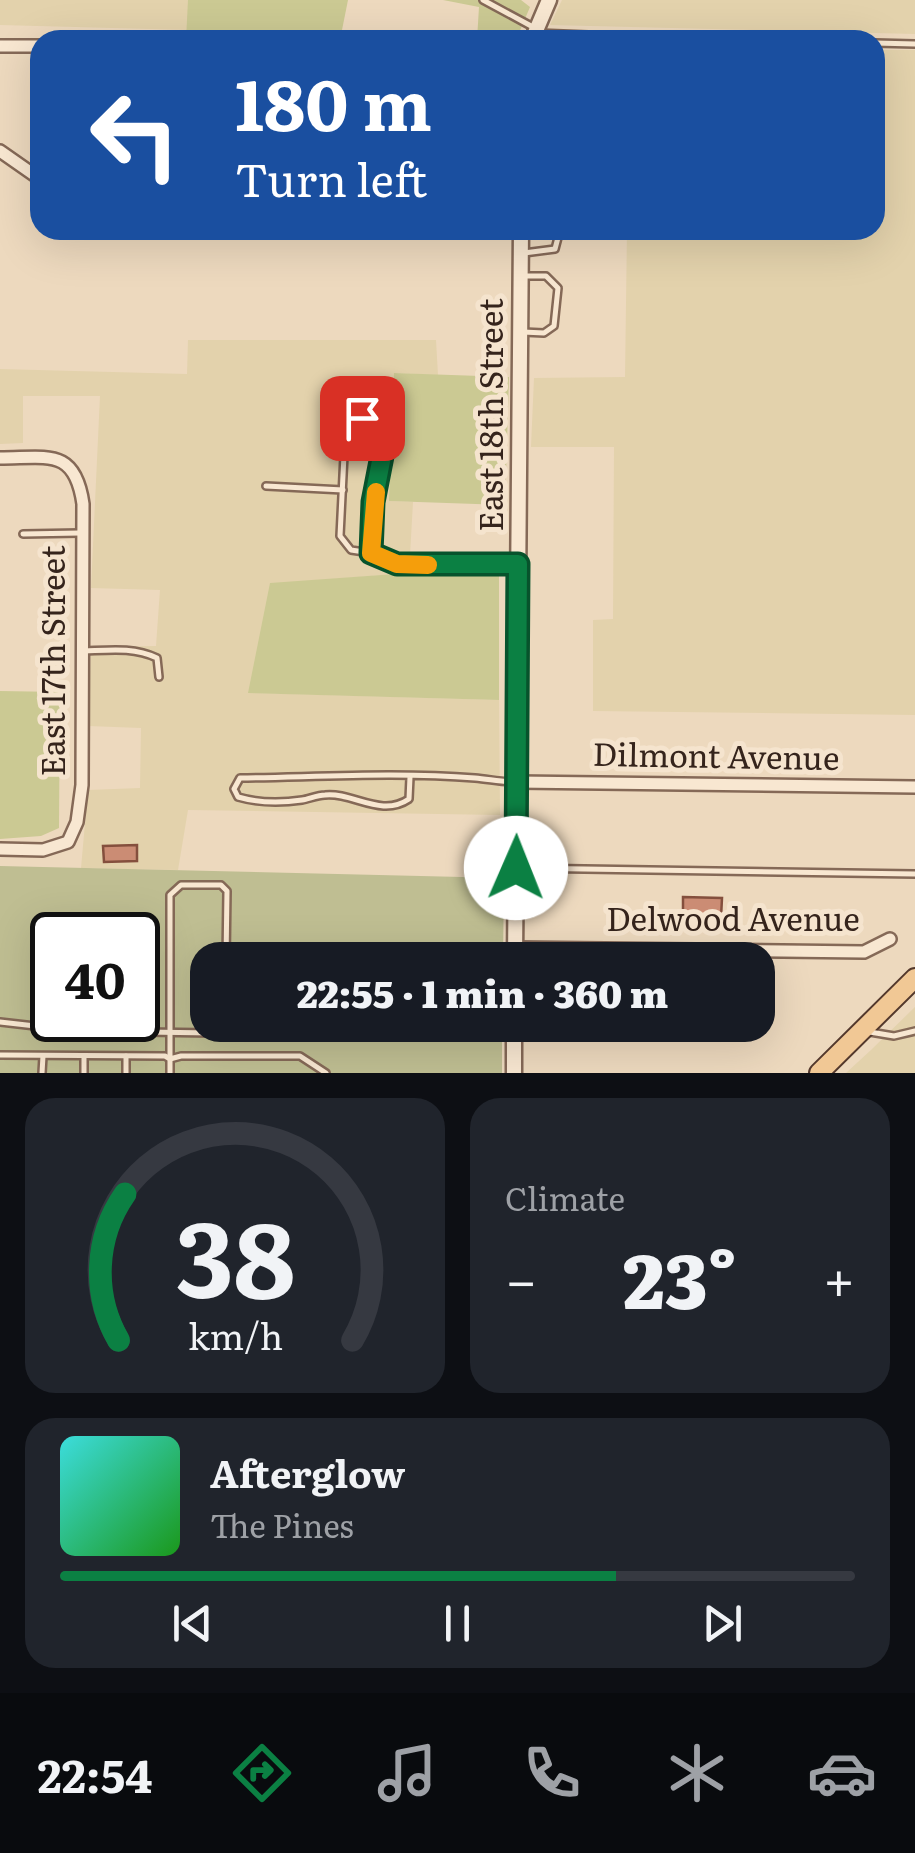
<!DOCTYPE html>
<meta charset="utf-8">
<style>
body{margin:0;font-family:Literata,serif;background:#20242c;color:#f1f3f6;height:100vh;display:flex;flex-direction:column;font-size:38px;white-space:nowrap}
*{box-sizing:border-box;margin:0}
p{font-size:32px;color:#9ea1a6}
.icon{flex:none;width:55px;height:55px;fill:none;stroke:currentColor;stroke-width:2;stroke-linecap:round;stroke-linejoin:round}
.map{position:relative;height:1073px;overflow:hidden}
.side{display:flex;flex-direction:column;gap:25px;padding:25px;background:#0d0f14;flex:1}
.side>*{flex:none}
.hud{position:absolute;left:30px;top:30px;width:855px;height:210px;border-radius:30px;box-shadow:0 10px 40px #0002;background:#1a4fa0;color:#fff;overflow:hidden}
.speed{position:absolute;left:30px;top:912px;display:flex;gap:20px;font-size:50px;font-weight:700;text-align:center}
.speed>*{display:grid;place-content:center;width:130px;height:130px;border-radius:50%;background:#171b24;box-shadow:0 10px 40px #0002;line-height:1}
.speed .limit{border:5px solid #111;border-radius:15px;background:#fff;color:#111}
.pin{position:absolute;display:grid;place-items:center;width:85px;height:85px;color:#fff;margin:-42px;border-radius:20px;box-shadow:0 5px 15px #0006}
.me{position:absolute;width:110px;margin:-55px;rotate:1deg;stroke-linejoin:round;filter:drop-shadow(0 0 8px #0008)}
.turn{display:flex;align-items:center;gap:35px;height:210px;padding:0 40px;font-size:45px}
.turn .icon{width:130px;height:130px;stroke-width:2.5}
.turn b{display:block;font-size:70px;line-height:85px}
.big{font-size:75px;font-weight:800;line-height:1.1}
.side .widget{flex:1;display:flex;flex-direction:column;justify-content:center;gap:15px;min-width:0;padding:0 35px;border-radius:30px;background:#20242c}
.side .dial{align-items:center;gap:0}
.dial svg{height:260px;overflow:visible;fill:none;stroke:#363941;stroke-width:7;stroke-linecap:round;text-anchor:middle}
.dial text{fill:#f1f3f6;stroke:none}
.song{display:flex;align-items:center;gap:30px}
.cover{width:120px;height:120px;border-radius:15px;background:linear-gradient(135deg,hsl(180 70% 55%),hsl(120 70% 35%))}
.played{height:10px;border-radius:5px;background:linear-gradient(90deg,#0b8043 70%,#363941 70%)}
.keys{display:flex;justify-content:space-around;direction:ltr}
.heat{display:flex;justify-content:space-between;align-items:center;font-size:55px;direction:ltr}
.side .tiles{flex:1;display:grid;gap:25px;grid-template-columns:1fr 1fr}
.widget:last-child{grid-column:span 2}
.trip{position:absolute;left:190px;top:942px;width:585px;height:100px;border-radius:30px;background:#171b24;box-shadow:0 10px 40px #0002;font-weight:800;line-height:100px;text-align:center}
.tabs{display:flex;height:160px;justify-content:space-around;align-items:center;background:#090b0e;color:#9ea1a6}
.tabs .icon{width:70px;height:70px}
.tabs .on{color:#0b8043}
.tabs b{font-size:45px;color:#f1f3f6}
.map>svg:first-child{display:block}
</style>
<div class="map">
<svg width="915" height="1073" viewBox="0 0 915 1073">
<rect width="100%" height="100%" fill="#edd9be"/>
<g fill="#e3d2ac">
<polygon points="0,0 188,0 188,30 0,25"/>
<polygon points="562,0 915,0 915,34 550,25"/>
<polygon points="875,50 915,50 915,715 593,711 593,620 613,619 614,447 531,447 534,378 625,377 627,230 875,230"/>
<polygon points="188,340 436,340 438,375 395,373 390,501 413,502 409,573 271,584 253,693 499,700 500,815 188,810 178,870 81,868 88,790 140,788 141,728 88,726 91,647 156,646 160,590 91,588 100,396 23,396 23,443 0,444 0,369 187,374"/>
<polygon points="915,1007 915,1073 846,1073 871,1050"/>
</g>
<g fill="#cbc993">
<polygon points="188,0 348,0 340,40 186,40"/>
<polygon points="443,0 521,0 530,7 516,40 477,40 479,7"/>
<polygon points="394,373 509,377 505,505 389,501"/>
<polygon points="409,573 499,573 499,700 248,693 270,583"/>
<polygon points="0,691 60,692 59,828 41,836 0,839"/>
</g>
<path fill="#bfbe92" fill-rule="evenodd" d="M0 866 504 878 503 960H208V1025H502V1073H0ZM52 935H138V1020H52Z"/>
<g fill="#cb8c74" stroke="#844f3d" stroke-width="2.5">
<polygon points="137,845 137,861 104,862 103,846"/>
<polygon points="683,897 722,898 721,918 683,917"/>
</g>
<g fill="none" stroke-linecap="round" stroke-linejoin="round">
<defs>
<g id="service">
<polyline points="483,0 533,27"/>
<polyline points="538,33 714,40"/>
<polyline points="875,43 915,44"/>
<polyline points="524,253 555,249 560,230"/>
<polyline points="522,276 546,276 558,288 554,326 544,333 523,332"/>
<polyline points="266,486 343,490"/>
<polyline points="23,534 80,533"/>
<path d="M371 553 351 550 340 536 345 435 352 420C362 418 375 416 381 427 392 447 376 484 373 505 371 520 372 537 371 553L397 564H515"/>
<path d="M85 651C110 650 134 647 157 658L159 677"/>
<path d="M410 777 409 799C381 818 353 792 325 795 317 795 309 799 302 800 281 803 259 803 238 797L234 789 240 778C317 777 398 772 475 778 488 779 501 782 514 782"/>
<polyline points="519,868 915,874"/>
<polyline points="226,960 227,891 221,885 181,885 170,895 170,1059 181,1056 300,1056 326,1073"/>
<polyline points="0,1022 79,1031 212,1033 222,1025"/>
<polyline points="870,1032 894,1036 915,1031"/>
<polyline points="0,1055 165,1056 170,1059 170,1073"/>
<polyline points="42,1073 43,1056"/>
<polyline points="84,1073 84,1056"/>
<polyline points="126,1073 126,1056"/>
</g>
<g id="minor">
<polyline points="0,46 40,46"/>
<polyline points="0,151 40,179"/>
<path d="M0 458C47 458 75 447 83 504L82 785 77 822 68 842 43 850 0 849"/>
<polyline points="517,782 915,787"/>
<polyline points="515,948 864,952 890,939"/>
</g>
<g id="tertiary">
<polyline points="532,40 549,0"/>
<polyline points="515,960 521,230"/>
<polyline points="514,1073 514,1025"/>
</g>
<polyline id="primary" points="819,1073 915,978"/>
</defs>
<use href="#service" stroke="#856957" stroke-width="10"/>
<use href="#minor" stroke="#856957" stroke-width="16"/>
<use href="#tertiary" stroke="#856957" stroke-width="19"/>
<use href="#primary" stroke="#53382c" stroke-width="22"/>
<use href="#service" stroke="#f8e7d1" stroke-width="5"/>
<use href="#minor" stroke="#f8e7d1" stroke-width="11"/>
<use href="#tertiary" stroke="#f8e7d1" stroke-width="14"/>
<use href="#primary" stroke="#f1c895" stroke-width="18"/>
</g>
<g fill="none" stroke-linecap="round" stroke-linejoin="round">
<defs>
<polyline id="route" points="362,418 376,422 381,427 383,451 373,502 371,553 397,564 518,564 516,868"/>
</defs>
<use href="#route" stroke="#07532c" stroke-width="25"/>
<use href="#route" stroke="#0b8043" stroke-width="18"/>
<polyline stroke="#f59e0b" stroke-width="18" points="376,492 371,553 397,564 428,565"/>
</g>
<g text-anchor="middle" stroke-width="10" stroke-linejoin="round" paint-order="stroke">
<g font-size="32" fill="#35241c" stroke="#f5e4ce">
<text transform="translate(492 415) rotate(-90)" y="11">East 18th Street</text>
<text transform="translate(54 661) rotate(-90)" y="11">East 17th Street</text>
<text transform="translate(716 757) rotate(1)" y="11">Dilmont Avenue</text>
<text x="733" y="931">Delwood Avenue</text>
</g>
</g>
</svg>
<div class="speed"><div class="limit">40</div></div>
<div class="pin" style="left:362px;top:418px;background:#d93025"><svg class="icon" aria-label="arrive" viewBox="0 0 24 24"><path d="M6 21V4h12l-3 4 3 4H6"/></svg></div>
<svg class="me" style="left:516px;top:868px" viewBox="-20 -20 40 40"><circle r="19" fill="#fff"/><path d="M0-13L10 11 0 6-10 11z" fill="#0b8043"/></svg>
<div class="trip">22:55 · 1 min · 360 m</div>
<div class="hud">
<div class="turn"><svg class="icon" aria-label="left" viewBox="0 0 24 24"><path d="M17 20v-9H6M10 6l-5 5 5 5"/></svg><div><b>180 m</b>Turn left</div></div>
</div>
</div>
<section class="side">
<div class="tiles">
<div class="widget dial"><svg viewBox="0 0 100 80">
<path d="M14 69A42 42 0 1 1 86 69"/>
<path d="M14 69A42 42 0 0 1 16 24" stroke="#0b8043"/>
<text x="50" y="56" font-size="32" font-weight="700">38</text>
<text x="50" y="72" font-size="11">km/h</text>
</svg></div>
<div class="widget"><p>Climate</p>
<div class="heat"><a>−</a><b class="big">23°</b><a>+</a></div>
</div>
<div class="widget">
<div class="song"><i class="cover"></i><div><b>Afterglow</b><p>The Pines</p></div></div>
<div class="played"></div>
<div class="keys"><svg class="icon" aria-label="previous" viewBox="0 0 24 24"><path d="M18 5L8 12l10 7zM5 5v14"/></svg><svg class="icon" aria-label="pause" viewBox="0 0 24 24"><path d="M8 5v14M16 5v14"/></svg><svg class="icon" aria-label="next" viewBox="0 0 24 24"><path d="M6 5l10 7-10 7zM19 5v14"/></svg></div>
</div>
</div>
</section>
<nav class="tabs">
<b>22:54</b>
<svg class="icon on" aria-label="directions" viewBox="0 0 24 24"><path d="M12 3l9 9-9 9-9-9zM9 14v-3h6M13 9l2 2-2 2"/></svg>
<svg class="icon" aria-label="music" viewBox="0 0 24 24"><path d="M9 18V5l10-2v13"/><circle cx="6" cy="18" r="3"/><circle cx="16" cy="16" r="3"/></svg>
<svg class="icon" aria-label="phone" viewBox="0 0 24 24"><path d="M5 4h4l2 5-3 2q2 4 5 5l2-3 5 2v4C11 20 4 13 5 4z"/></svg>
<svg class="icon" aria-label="climate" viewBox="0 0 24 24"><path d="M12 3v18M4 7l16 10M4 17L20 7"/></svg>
<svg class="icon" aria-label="car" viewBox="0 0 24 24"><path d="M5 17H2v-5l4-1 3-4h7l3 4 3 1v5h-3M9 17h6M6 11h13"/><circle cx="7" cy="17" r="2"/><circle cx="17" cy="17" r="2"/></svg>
</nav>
